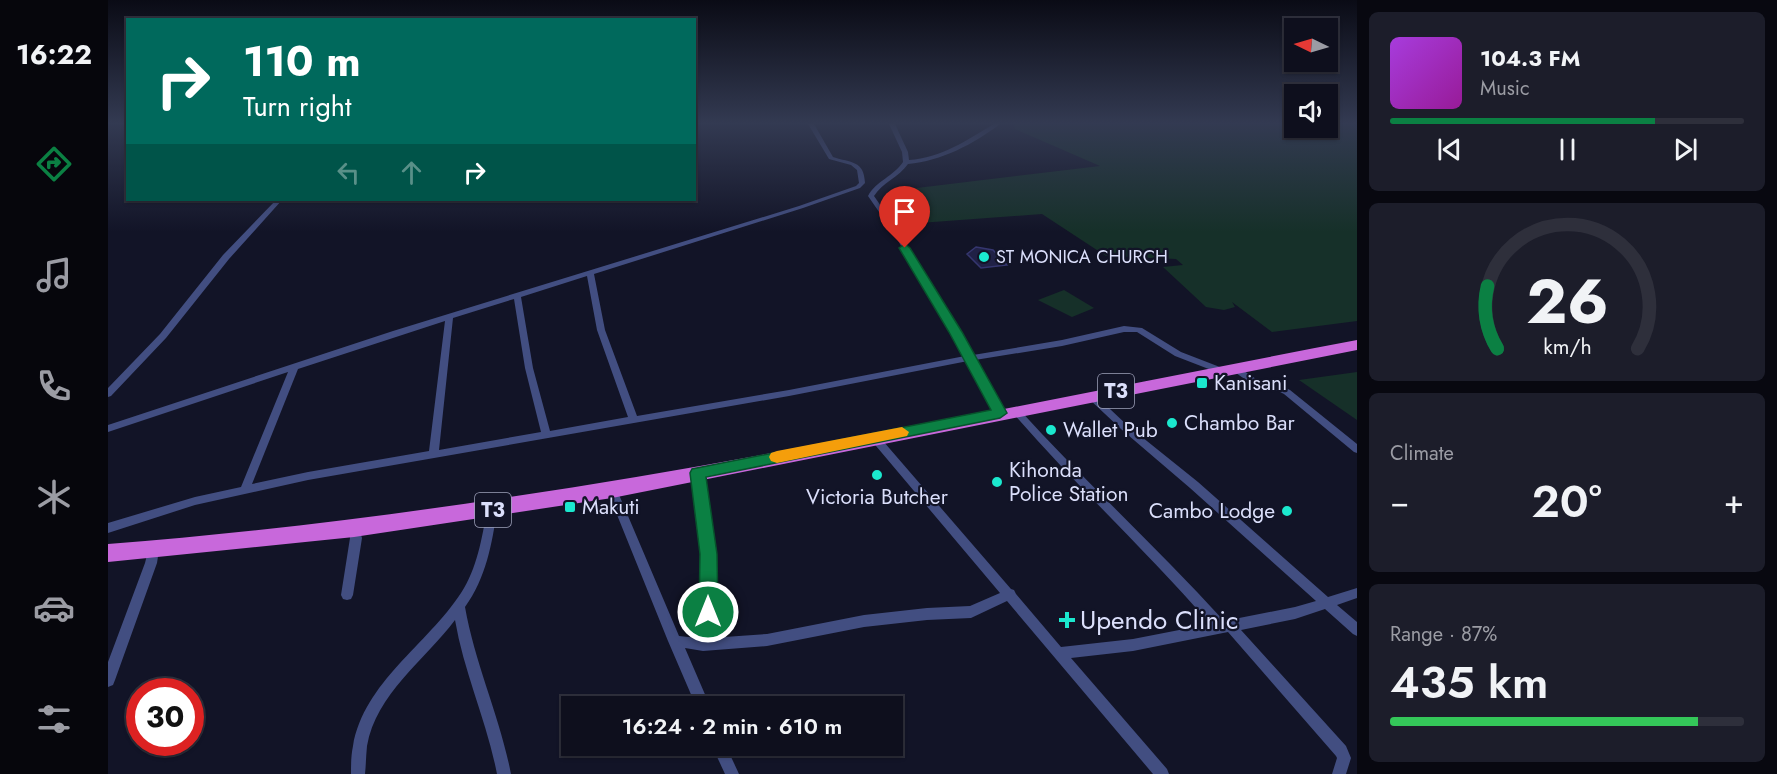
<!DOCTYPE html>
<meta charset="utf-8">
<style>
body{margin:0;font-family:Jost,sans-serif;background:#1c1d2a;color:#f1f3f6;height:100vh;display:flex;flex-direction:column;font-size:22px;white-space:nowrap}
*{box-sizing:border-box;margin:0}
p{font-size:20px;color:#9b9ca4}
.icon{flex:none;width:33px;height:33px;fill:none;stroke:currentColor;stroke-width:2;stroke-linecap:round;stroke-linejoin:round}
.map{position:relative;flex:1;overflow:hidden}
.side{display:flex;flex-direction:column;gap:12px;padding:12px;background:#080810;width:420px}
.side>*{flex:none}
.guide{position:absolute;left:18px;top:18px;width:570px;height:183px;border-radius:0px;box-shadow:0 2px 4px #0004,0 0 0 2px #2e2f3b;background:#00695c;color:#fff;overflow:hidden}
.needle{width:39px;rotate:275deg}
.fabs{position:absolute;left:1176px;top:18px;display:grid;gap:12px}
.fabs a{display:grid;place-items:center;width:54px;height:54px;border-radius:0px;background:#0e0f1d;box-shadow:0 2px 4px #0004,0 0 0 2px #2e2f3b;font-size:30px}
.speed{position:absolute;left:18px;top:678px;display:flex;gap:12px;font-size:30px;font-weight:700;text-align:center}
.speed>*{display:grid;place-content:center;width:78px;height:78px;border-radius:50%;background:#0e0f1d;box-shadow:0 2px 4px #0004,0 0 0 2px #2e2f3b;line-height:1}
.speed .limit{border:9px solid #d22;background:#fff;color:#111}
.pin{position:absolute;display:grid;place-items:center;width:51px;height:51px;color:#fff;margin:-62px -26px;border-radius:50% 50% 50% 0;rotate:-45deg;box-shadow:0 0 6px #0007}
.pin .icon{rotate:45deg}
.me{position:absolute;width:66px;margin:-33px;rotate:0deg;stroke-linejoin:round;filter:drop-shadow(0 0 4px #0008)}
.turn{display:flex;align-items:center;gap:21px;height:126px;padding:0 18px;font-size:27px}
.turn .icon{width:78px;height:78px;stroke-width:2.5}
.turn b{display:block;font-size:42px;line-height:51px}
.lanes{display:flex;align-items:center;height:57px;padding:0 18px;background:#0003;justify-content:center;gap:30px;direction:ltr}
.lanes .off{opacity:.35}
.big{font-size:45px;font-weight:600;line-height:1.1}
.side .tile{flex:1;display:flex;flex-direction:column;justify-content:center;gap:9px;min-width:0;padding:0 21px;border-radius:9px;background:#1c1d2a}
.side .dial{align-items:center;gap:0}
.dial svg{height:156px;overflow:visible;fill:none;stroke:#2e2f3b;stroke-width:7;stroke-linecap:round;text-anchor:middle}
.dial text{fill:#f1f3f6;stroke:none}
.song{display:flex;align-items:center;gap:18px}
.cover{width:72px;height:72px;border-radius:9px;background:linear-gradient(135deg,hsl(280 70% 55%),hsl(300 70% 35%))}
.played{height:6px;border-radius:3px;background:linear-gradient(90deg,#0b8043 75%,#2e2f3b 75%)}
.keys{display:flex;justify-content:space-around;direction:ltr}
.heat{display:flex;justify-content:space-between;align-items:center;font-size:33px;direction:ltr}
.charge{height:9px;border-radius:4px;background:linear-gradient(90deg,#34c759 87%,#2e2f3b 0)}
.trip{position:absolute;left:453px;top:696px;width:342px;height:60px;border-radius:0px;background:#0e0f1d;box-shadow:0 2px 4px #0004,0 0 0 2px #2e2f3b;font-weight:600;line-height:60px;text-align:center}
main{display:flex;flex:1;min-height:0}
.dock{display:flex;flex-direction:column;width:108px;justify-content:space-around;align-items:center;background:#06060c;color:#9b9ca4}
.dock .icon{width:42px;height:42px}
.dock .active{color:#0b8043}
.dock b{font-size:27px;color:#f1f3f6}
.map>svg:first-child{display:block}
</style>
<main>
<nav class="dock">
<b>16:22</b>
<svg class="icon active" aria-label="directions" viewBox="0 0 24 24"><path d="M12 3l9 9-9 9-9-9zM9 14v-3h6M13 9l2 2-2 2"/></svg>
<svg class="icon" aria-label="music" viewBox="0 0 24 24"><path d="M9 18V5l10-2v13"/><circle cx="6" cy="18" r="3"/><circle cx="16" cy="16" r="3"/></svg>
<svg class="icon" aria-label="phone" viewBox="0 0 24 24"><path d="M5 4h4l2 5-3 2q2 4 5 5l2-3 5 2v4C11 20 4 13 5 4z"/></svg>
<svg class="icon" aria-label="climate" viewBox="0 0 24 24"><path d="M12 3v18M4 7l16 10M4 17L20 7"/></svg>
<svg class="icon" aria-label="car" viewBox="0 0 24 24"><path d="M5 17H2v-5l4-1 3-4h7l3 4 3 1v5h-3M9 17h6M6 11h13"/><circle cx="7" cy="17" r="2"/><circle cx="17" cy="17" r="2"/></svg>
<svg class="icon" aria-label="filters" viewBox="0 0 24 24"><path d="M4 7h16M4 17h16"/><circle cx="9" cy="7" r="2"/><circle cx="15" cy="17" r="2"/></svg>
</nav>
<div class="map">
<svg width="1249" height="774" viewBox="0 0 1249 774">
<rect width="100%" height="100%" fill="#121427"/>
<g fill="#163029">
<polygon points="905,124 1186,124 1186,128 1220,128 1220,124 1249,124 1249,321 1164,332 1124,302 1127,307 1116,310 1098,307 1055,267 1075,265 1068,259 998,256 934,214 798,224 784,191 992,166 907,129"/>
<polygon points="956,290 986,308 964,317 930,300"/>
<polygon points="1249,372 1249,420 1191,380"/>
</g>
<g fill="none" stroke-linecap="round" stroke-linejoin="round">
<polygon fill="#102e42" fill-rule="evenodd" points="1241,124 1249,124 1249,128 1242,126"/>
</g>
<polygon fill="#202146" stroke="#35366f" stroke-width="1.5" points="868,247 885,250 899,265 873,268 859,254"/>
<g fill="none" stroke-linecap="round" stroke-linejoin="round">
<g fill="#424e81" fill-rule="evenodd">
<path d="M700 124H706L725 157C743 163 756 160 757 183L752 188 695 208 486 274 497 330 529 416 681 390 857 356 785 232 760 196C768 181 786 176 795 162L794 152 781 124H787L800 152 801 160C833 158 859 140 886 124H892C866 144 833 161 800 164 791 177 774 183 766 196L791 232 865 355 954 340 1016 326 1034 328 1073 352 1117 369 1118 371 1114 374 1111 373 1067 356 1029 332H1016L954 346 867 360 897 413 892 416 889 415 860 361 681 396 200 480 87 505 0 533V523L87 497 133 487 180 372 0 432V425L285 331 691 206 748 186 751 183 749 170 743 165 721 159ZM479 276 489 330 520 417 442 431 425 368 413 297ZM406 299 417 368 433 432 331 450 345 318ZM337 321 321 451 200 472 144 484 190 369Z"/>
<polygon points="168,200 174,200 121,259 58,338 3,396 0,397 0,388 52,334 115,255"/>
<polygon points="1127,365 1151,381 1168,383 1182,390 1249,444 1249,453 1246,452 1176,394 1166,389 1146,386 1124,370 1123,368 1124,366"/>
<path d="M983 393 986 394 1019 425 1090 482 1220 597 1249 588V598L1229 605 1249 622V636L1245 634 1217 609 1187 619 1133 630 1238 746 1243 758 1238 774H1224L1229 758 1228 756 1120 632 1025 651 963 658 1059 769 1061 774H1045L899 601 863 618 819 620 756 627 659 646 595 651 577 648 602 706H588L560 641 499 490 500 487 504 486 508 487 509 490 571 636 590 638C597 583 593 528 585 473L586 470 590 469 594 470 595 473C604 528 609 583 602 638L659 634 756 615 819 608 862 606 892 593 763 440 761 437 763 434H769L903 589 906 590 908 594 953 647 1025 639 1102 624C1039 551 967 485 904 412L902 410 907 407 910 408C976 481 1050 548 1116 621L1187 607 1208 601 1082 488 1013 429 980 398 978 396 980 394Z"/>
<path d="M384 506 388 507 389 510C384 544 378 578 357 607 367 664 392 717 403 774H389C379 722 356 673 347 620 317 660 268 694 259 746 258 755 258 765 257 774H243C243 765 243 755 245 746 256 682 319 645 353 593 369 569 374 538 379 510L380 507Z"/>
<polygon points="246,524 250,526 254,538 245,595 243,599 239,600 235,599 233,595 242,538 240,529 242,526"/>
<polygon points="45,545 49,547 51,550 49,563 7,680 5,685 0,687 0,662 37,563 41,547"/>
<polygon points="604,746 618,746 631,774 617,774"/>
</g>
<path fill="#c868db" fill-rule="evenodd" d="M1249 340V350L504 498 246 537 0 562V544C421 512 835 419 1249 340Z"/>
</g>
<linearGradient id="sky" x2="0" y2="1"><stop stop-color="#0a0b15"/><stop offset="0.53" stop-color="#333a52"/><stop offset="1" stop-color="#333a52" stop-opacity="0"/></linearGradient>
<rect width="1249" height="232" fill="url(#sky)"/>
<polygon fill="#0b8043" stroke="#07532c" stroke-width="1.5" points="797,244 802,248 854,332 899,413 892,418 598,477 609,554 610,612 607,618 600,620 594,618 591,612 592,554 582,473 584,469 883,410 841,332 791,248"/>
<polygon fill="#f59e0b" points="794,427 801,432 799,436 669,463 663,461 661,457 663,453 669,451"/>
<g fill="#1be8ce" stroke="#121427" stroke-width="2">
<circle cx="876" cy="257" r="6"/>
<rect x="1088" y="377" width="12" height="12" rx="3"/>
<circle cx="1064" cy="423" r="6"/>
<circle cx="943" cy="430" r="6"/>
<circle cx="769" cy="475" r="6"/>
<circle cx="889" cy="482" r="6"/>
<rect x="456" y="501" width="12" height="12" rx="3"/>
<circle cx="1179" cy="511" r="6"/>
<path d="M956 611h6v6h6v6h-6v6h-6v-6h-6v-6h6z"/>
</g>
<g text-anchor="middle" stroke-width="4.5" stroke-linejoin="round" paint-order="stroke">
<g font-size="18" fill="#dbdffb" stroke="#121427" text-anchor="start">
<text x="888" y="263">ST MONICA CHURCH</text>
</g>
<g fill="#121427" stroke="#9fa2bb" stroke-width="1.5">
<rect x="990" y="374" width="36" height="34" rx="4.5"/>
<rect x="367" y="493" width="36" height="34" rx="4.5"/>
</g>
<g font-size="20" font-weight="bold" fill="#dbdffb">
<text x="1008" y="398">T3</text>
<text x="385" y="517">T3</text>
</g>
<g font-size="21" fill="#dbdffb" stroke="#121427" text-anchor="start">
<text x="1106" y="390">Kanisani</text>
<text x="1076" y="430">Chambo Bar</text>
<text x="955" y="437">Wallet Pub</text>
<text x="901" y="477">Kihonda<tspan x="901" dy="24">Police Station</tspan></text>
<text x="769" y="504" text-anchor="middle">Victoria Butcher</text>
<text x="474" y="514">Makuti</text>
<text x="1167" y="518" text-anchor="end">Cambo Lodge</text>
</g>
<g font-size="26" fill="#dbdffb" stroke="#121427" text-anchor="start">
<text x="972" y="629">Upendo Clinic</text>
</g>
</g>
</svg>
<div class="fabs">
<a><svg class="needle" viewBox="-14 -14 28 28"><path d="M0-13l5 13h-10z" fill="#e53935"/><path d="M0 13l5-13h-10z" fill="#9b9ca4"/></svg></a>
<a><svg class="icon" aria-label="sound" viewBox="0 0 24 24"><path d="M4 9h4l5-4v14l-5-4H4zM17 9q2 3 0 6"/></svg></a>
</div>
<div class="speed"><div class="limit">30</div></div>
<div class="pin" style="left:797px;top:248px;background:#d93025"><svg class="icon" aria-label="arrive" viewBox="0 0 24 24"><path d="M6 21V4h12l-3 4 3 4H6"/></svg></div>
<svg class="me" style="left:600px;top:612px" viewBox="-20 -20 40 40"><circle r="17" fill="#0b8043" stroke="#fff" stroke-width="3"/><path d="M0-11L8 9 0 5-8 9z" fill="#fff"/></svg>
<div class="trip">16:24 · 2 min · 610 m</div>
<div class="guide">
<div class="turn"><svg class="icon" aria-label="right" viewBox="0 0 24 24"><path d="M7 20v-9h11M14 6l5 5-5 5"/></svg><div><b>110 m</b>Turn right</div></div>
<div class="lanes"><svg class="icon off" aria-label="left" viewBox="0 0 24 24"><path d="M17 20v-9H6M10 6l-5 5 5 5"/></svg><svg class="icon off" aria-label="ahead" viewBox="0 0 24 24"><path d="M12 20V5M6 11l6-6 6 6"/></svg><svg class="icon" aria-label="right" viewBox="0 0 24 24"><path d="M7 20v-9h11M14 6l5 5-5 5"/></svg></div>
</div>
</div>
<section class="side">
<div class="tile">
<div class="song"><i class="cover"></i><div><b>104.3 FM</b><p>Music</p></div></div>
<div class="played"></div>
<div class="keys"><svg class="icon" aria-label="previous" viewBox="0 0 24 24"><path d="M18 5L8 12l10 7zM5 5v14"/></svg><svg class="icon" aria-label="pause" viewBox="0 0 24 24"><path d="M8 5v14M16 5v14"/></svg><svg class="icon" aria-label="next" viewBox="0 0 24 24"><path d="M6 5l10 7-10 7zM19 5v14"/></svg></div>
</div>
<div class="tile dial"><svg viewBox="0 0 100 80">
<path d="M14 69A42 42 0 1 1 86 69"/>
<path d="M14 69A42 42 0 0 1 9 37" stroke="#0b8043"/>
<text x="50" y="56" font-size="32" font-weight="700">26</text>
<text x="50" y="72" font-size="11">km/h</text>
</svg></div>
<div class="tile"><p>Climate</p>
<div class="heat"><a>−</a><b class="big">20°</b><a>+</a></div>
</div>
<div class="tile"><p>Range · 87%</p><b class="big">435 km</b><div class="charge"></div></div>
</section>
</main>
